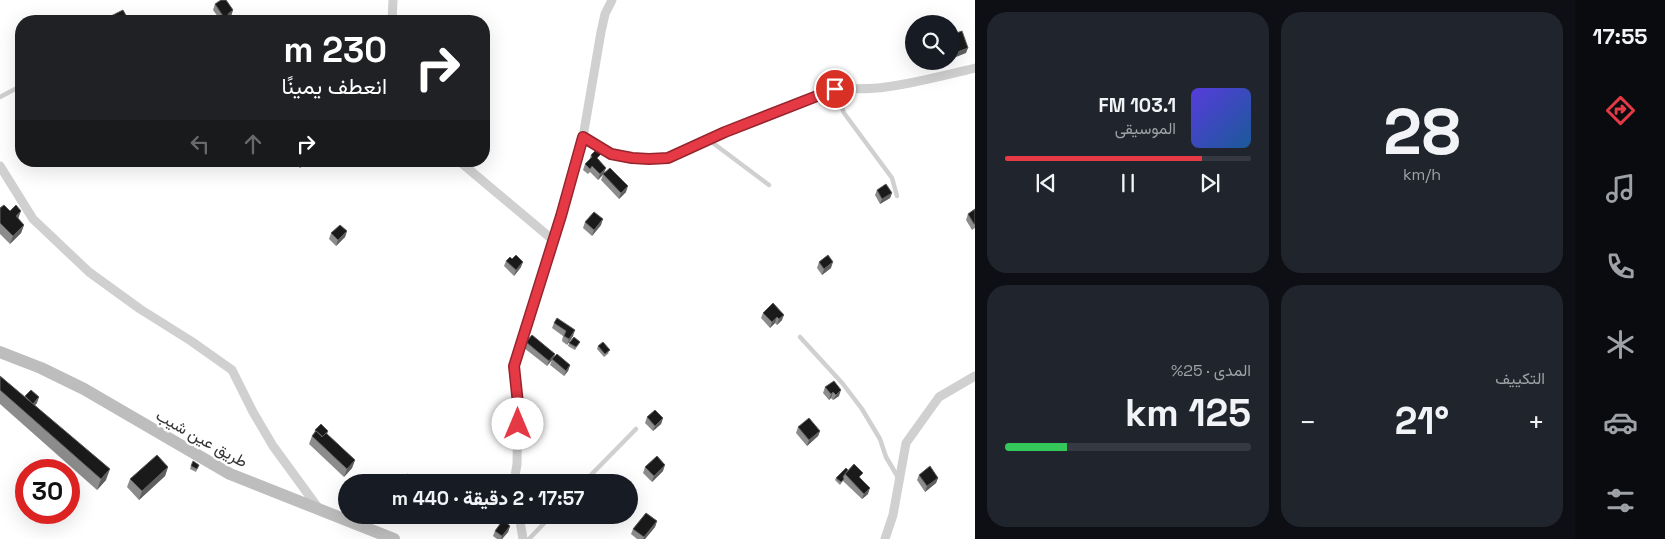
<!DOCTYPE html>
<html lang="ar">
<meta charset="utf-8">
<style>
body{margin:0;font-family:"Space Grotesk",Vazirmatn,sans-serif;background:#20242c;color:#f1f3f6;direction:rtl;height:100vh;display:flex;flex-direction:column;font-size:19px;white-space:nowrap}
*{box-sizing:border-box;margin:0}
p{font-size:16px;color:#9ea1a6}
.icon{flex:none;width:28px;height:28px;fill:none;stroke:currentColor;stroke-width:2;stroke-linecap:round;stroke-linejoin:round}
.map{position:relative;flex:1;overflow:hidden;direction:ltr}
.sheet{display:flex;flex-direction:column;gap:12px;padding:12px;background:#0d0f14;width:600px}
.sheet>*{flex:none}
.top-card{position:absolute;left:15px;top:15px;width:475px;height:152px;border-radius:20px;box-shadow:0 5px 20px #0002;direction:rtl;background:#202124;color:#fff;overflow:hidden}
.buttons{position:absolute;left:905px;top:15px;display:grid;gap:10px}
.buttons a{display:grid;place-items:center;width:55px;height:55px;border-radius:50%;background:#171b24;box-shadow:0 5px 20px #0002;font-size:25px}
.speed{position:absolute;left:15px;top:459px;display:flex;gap:10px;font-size:25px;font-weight:700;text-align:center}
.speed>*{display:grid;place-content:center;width:65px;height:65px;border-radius:50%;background:#171b24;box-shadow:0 5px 20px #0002;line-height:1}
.speed .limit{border:8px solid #d22;background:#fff;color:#111}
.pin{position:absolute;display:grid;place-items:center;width:42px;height:42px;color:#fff;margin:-21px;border:2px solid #fff;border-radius:50%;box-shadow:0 1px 5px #0007}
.me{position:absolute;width:55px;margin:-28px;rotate:0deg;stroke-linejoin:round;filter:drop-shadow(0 0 4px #0008)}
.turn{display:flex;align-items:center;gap:18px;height:105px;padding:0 20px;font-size:22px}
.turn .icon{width:65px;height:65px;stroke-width:2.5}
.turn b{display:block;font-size:35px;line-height:42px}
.lanes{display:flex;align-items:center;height:48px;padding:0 20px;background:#0003;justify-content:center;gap:25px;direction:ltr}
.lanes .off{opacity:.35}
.big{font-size:38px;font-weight:800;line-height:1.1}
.sheet .tile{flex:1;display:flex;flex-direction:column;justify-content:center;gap:8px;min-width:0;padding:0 18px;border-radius:20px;background:#20242c}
.sheet .dial{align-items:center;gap:0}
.dial b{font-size:65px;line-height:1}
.song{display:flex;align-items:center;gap:15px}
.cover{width:60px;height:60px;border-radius:8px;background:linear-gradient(135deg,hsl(250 70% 55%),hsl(210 70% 35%))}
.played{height:5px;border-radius:2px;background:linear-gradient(90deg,#e63946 80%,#363941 80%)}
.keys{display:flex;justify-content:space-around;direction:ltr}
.heat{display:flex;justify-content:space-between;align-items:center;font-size:28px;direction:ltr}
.charge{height:8px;border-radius:4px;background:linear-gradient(90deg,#34c759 25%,#363941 0)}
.sheet .tiles{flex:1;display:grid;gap:12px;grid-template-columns:repeat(2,1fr)}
.trip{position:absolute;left:338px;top:474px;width:300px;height:50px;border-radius:25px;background:#171b24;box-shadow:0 5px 20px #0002;font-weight:800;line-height:50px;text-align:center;direction:rtl}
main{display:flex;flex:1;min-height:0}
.tabs{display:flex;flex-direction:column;width:90px;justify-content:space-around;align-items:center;background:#090b0e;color:#9ea1a6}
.tabs .icon{width:35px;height:35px}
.tabs .on{color:#e63946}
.tabs b{font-size:22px;color:#f1f3f6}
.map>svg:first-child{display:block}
</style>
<main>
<nav class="tabs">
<b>17:55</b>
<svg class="icon on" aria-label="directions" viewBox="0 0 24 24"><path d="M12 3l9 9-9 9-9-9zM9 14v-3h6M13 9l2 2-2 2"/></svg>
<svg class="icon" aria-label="music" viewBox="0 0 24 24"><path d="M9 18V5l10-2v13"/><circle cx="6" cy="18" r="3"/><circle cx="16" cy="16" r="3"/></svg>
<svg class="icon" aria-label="phone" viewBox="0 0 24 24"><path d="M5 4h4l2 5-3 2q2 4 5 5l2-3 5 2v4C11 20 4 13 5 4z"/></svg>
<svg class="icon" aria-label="climate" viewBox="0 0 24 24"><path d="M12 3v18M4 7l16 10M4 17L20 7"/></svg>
<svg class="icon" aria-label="car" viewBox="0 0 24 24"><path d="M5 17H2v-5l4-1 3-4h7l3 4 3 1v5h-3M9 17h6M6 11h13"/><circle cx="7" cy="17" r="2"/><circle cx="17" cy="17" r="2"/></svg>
<svg class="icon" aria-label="filters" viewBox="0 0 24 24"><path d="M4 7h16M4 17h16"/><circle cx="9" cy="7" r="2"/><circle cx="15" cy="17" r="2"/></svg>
</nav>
<section class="sheet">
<div class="tiles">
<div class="tile dial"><b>28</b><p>km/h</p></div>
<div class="tile">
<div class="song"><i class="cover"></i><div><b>103.1 FM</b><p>الموسيقى</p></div></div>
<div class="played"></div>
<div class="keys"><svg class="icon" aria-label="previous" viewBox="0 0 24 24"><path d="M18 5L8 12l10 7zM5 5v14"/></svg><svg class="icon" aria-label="pause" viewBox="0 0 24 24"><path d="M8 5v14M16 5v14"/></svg><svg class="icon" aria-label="next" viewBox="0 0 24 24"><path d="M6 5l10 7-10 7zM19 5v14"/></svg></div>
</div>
<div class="tile"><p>التكييف</p>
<div class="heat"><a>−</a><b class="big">21°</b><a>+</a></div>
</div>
<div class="tile"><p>المدى · 25%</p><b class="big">125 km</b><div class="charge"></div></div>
</div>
</section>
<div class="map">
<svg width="975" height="539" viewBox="0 0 975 539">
<rect width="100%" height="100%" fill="#fff"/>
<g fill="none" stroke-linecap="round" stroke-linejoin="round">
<g stroke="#d0d0d0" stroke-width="4.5">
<polyline points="835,89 844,113 892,178 897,196"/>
<polyline points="0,97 21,86"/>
<polyline points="709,140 769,185"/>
<polyline points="800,337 843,384 862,409 880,439 886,457 899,479"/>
<polyline points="584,482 636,429"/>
<polyline points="529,539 552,515"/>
</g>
<g stroke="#d0d0d0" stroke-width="9">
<polyline points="392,21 393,0"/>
<polyline points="583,137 601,32 605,14 612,0"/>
<polyline points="459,161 553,240"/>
<polyline points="0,166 33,219 89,272 140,309 191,341 232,370 253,412 273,446 319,509"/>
<path d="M514 482 517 464 518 404 515 366 561 216 583 137 611 154 632 158H668L708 139 835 89C852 88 869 90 886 87 916 83 946 75 975 68"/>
<polyline points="519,515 523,539"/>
<polyline points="885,539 893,515 906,443 939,397 975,376"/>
</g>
<polyline stroke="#bdbdbd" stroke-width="12" points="0,352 41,368 84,389 230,474 394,539"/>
</g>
<g fill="#8c8c8c">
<polygon points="215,4 233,10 231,16 229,17 227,21 221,21 213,10"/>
<polygon points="591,155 599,160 604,173 626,192 619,199 601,180 603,175 598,180 590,172 588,174 583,170 585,164 589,161"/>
<polygon points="294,161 307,161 300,168"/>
<polygon points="877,190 892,193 890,198 880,204 875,195"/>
<polygon points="0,208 18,219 24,225 21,233 10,244 0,234"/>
<polygon points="975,209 975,228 972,230 966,220 968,214"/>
<polygon points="585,222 601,225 592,236 583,228"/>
<polygon points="347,231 345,237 336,246 329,239 331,233"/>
<polygon points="512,259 521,267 514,276 504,266 506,261"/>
<polygon points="819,262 831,268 822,275 817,268"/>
<polygon points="773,303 782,320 777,325 775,323 770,328 761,318 763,313"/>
<polygon points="554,323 573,336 567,345 562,341 563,336 552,328"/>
<polygon points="526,342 555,354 553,358 570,365 568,371 564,376 550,365 552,360 547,366 524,348"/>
<polygon points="580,342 575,350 568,346 569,343"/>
<polygon points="598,346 609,353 604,357 597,349"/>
<polygon points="0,376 25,397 25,396 37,403 35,405 106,480 97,490 0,404"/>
<polygon points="825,387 839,396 833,400 831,398 829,400 823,393"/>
<polygon points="647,417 663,418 661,424 653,431 645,423"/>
<polygon points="798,427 820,431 818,436 807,446 796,433"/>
<polygon points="315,430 328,431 327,435 355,460 352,468 344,477 309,444 312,436 314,434"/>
<polygon points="199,465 196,472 190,469 191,466"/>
<polygon points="168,467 165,476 139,500 127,487 130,479"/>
<polygon points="645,467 663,471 652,482 643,473"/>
<polygon points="848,470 861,478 861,479 868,494 862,499 843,481 840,485 835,480 836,478"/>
<polygon points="919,475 938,478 936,483 925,492 917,480"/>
<polygon points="657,521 655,527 645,539 637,539 631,534 633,529"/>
<polygon points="510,526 508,532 502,539 497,539 493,536 495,531"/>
</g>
<g fill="#5f5f5f">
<polygon points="233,10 231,16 229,17 227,21 224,21 228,14"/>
<polygon points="968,48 966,53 951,59 952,54"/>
<polygon points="303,161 307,161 300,168 302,162"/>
<polygon points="606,168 604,173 598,180 600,174"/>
<polygon points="628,186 626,192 619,199 621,193"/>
<polygon points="892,193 890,198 880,204 882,199"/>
<polygon points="21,211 18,219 16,216"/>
<polygon points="603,219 601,225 592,236 594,230"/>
<polygon points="24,225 21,233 10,244 13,236"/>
<polygon points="347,231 345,237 336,246 338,240"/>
<polygon points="523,262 521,267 514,276 516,270"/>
<polygon points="833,262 831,268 822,275 824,269"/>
<polygon points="784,315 782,320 777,325 779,319"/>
<polygon points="777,317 775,323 770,328 772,322"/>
<polygon points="575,330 573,336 567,345 569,339"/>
<polygon points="555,354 553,359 547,366 549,361"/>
<polygon points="570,365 568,371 564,376 566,371"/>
<polygon points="841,390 839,396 833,400 836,395"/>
<polygon points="833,392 831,398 829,400 831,394"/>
<polygon points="39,397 37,403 31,409 33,404"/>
<polygon points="663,418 661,424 653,431 655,426"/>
<polygon points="820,431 818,436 807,446 809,440"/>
<polygon points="355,460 352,468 344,477 347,469"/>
<polygon points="665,465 663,471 652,482 654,476"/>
<polygon points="168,467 165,476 139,500 142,491"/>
<polygon points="110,469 106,480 97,490 101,479"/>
<polygon points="938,478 936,483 925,492 927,486"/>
<polygon points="870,488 868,494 862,499 864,494"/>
<polygon points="657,521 655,527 645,539 643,539"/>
<polygon points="510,526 508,532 502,539 501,539 502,536"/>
</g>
<g fill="#1a1a1a" stroke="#5f5f5f">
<polygon points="221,0 226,0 233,10 228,14 229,16 225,19 215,4"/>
<polygon points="123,10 129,21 111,21 109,17"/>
<polygon points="962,31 968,48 952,54 951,35"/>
<polygon points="596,150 601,154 597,158 606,168 600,174 592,166 590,169 585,164 592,157 591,155"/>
<polygon points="610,168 628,186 621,193 603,174"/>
<polygon points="886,184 892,193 882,199 877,190"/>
<polygon points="4,205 10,211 16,205 21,211 16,216 24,225 13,236 0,223 0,208"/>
<polygon points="975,209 975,224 974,224 968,214"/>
<polygon points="594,212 603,219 594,230 585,222"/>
<polygon points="340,225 347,231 338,240 331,233"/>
<polygon points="516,255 523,262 516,270 506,261 510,257 512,259"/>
<polygon points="828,255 833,262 824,269 819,262"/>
<polygon points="773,303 784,315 779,319 777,317 772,322 763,313"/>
<polygon points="557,318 575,330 569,339 564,336 566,331 554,323"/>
<polygon points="532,335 555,354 549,361 526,342"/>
<polygon points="574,337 580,342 576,347 569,343"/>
<polygon points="603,342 610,350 605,354 598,346"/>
<polygon points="557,354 570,365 566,371 552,359"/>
<polygon points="0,376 110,469 101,479 0,390"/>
<polygon points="834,381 841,390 836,395 833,392 831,394 825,387"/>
<polygon points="31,390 39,397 33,404 25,396"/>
<polygon points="655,410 663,418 655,426 647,417"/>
<polygon points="809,418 820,431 809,440 798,427"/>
<polygon points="321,424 328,431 323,437 315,430"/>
<polygon points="316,431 322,437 326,433 355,460 347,469 312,436"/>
<polygon points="157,455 168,467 142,491 130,479"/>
<polygon points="657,456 665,465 654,476 645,467"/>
<polygon points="193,461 199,465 197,469 191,466"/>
<polygon points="854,464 863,473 859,477 870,488 864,494 845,474"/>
<polygon points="930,466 938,478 927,486 919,475"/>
<polygon points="846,468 848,470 845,474 843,477 844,479 841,482 836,478"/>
<polygon points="407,474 417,480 416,482 402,482"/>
<polygon points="619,478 624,482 615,482"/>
<polygon points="646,513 657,521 644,537 633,529"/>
<polygon points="503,520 510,526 502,536 495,531"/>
</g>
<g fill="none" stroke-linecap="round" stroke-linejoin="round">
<defs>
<polyline id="route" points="518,424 518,404 514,366 561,216 583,137 611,154 632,158 649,159 668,158 725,132 835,89"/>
</defs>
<use href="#route" stroke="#96252e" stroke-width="12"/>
<use href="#route" stroke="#e63946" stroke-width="9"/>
</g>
<g text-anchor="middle" stroke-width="5" stroke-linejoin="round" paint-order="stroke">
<g font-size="16" fill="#333" stroke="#fff">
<text transform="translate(202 438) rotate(29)" y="6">طريق عين شيب</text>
</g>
</g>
</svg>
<div class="buttons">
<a><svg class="icon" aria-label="search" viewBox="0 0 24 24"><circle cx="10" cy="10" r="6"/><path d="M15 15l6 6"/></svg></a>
</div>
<div class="speed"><div class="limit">30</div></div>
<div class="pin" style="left:835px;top:89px;background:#d93025"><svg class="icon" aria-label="arrive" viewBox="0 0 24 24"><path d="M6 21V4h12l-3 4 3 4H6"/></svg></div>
<svg class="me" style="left:518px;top:424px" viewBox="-20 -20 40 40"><circle r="19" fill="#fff"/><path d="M0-13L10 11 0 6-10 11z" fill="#e63946"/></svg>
<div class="trip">17:57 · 2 دقيقة · 440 m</div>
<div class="top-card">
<div class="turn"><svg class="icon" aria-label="right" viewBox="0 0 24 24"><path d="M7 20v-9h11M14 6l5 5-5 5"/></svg><div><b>230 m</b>انعطف يمينًا</div></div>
<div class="lanes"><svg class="icon off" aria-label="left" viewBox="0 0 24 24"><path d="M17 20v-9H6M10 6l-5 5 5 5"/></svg><svg class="icon off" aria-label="ahead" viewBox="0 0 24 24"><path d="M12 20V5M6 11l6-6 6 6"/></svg><svg class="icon" aria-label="right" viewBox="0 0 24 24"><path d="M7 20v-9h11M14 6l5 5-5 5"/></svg></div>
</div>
</div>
</main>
